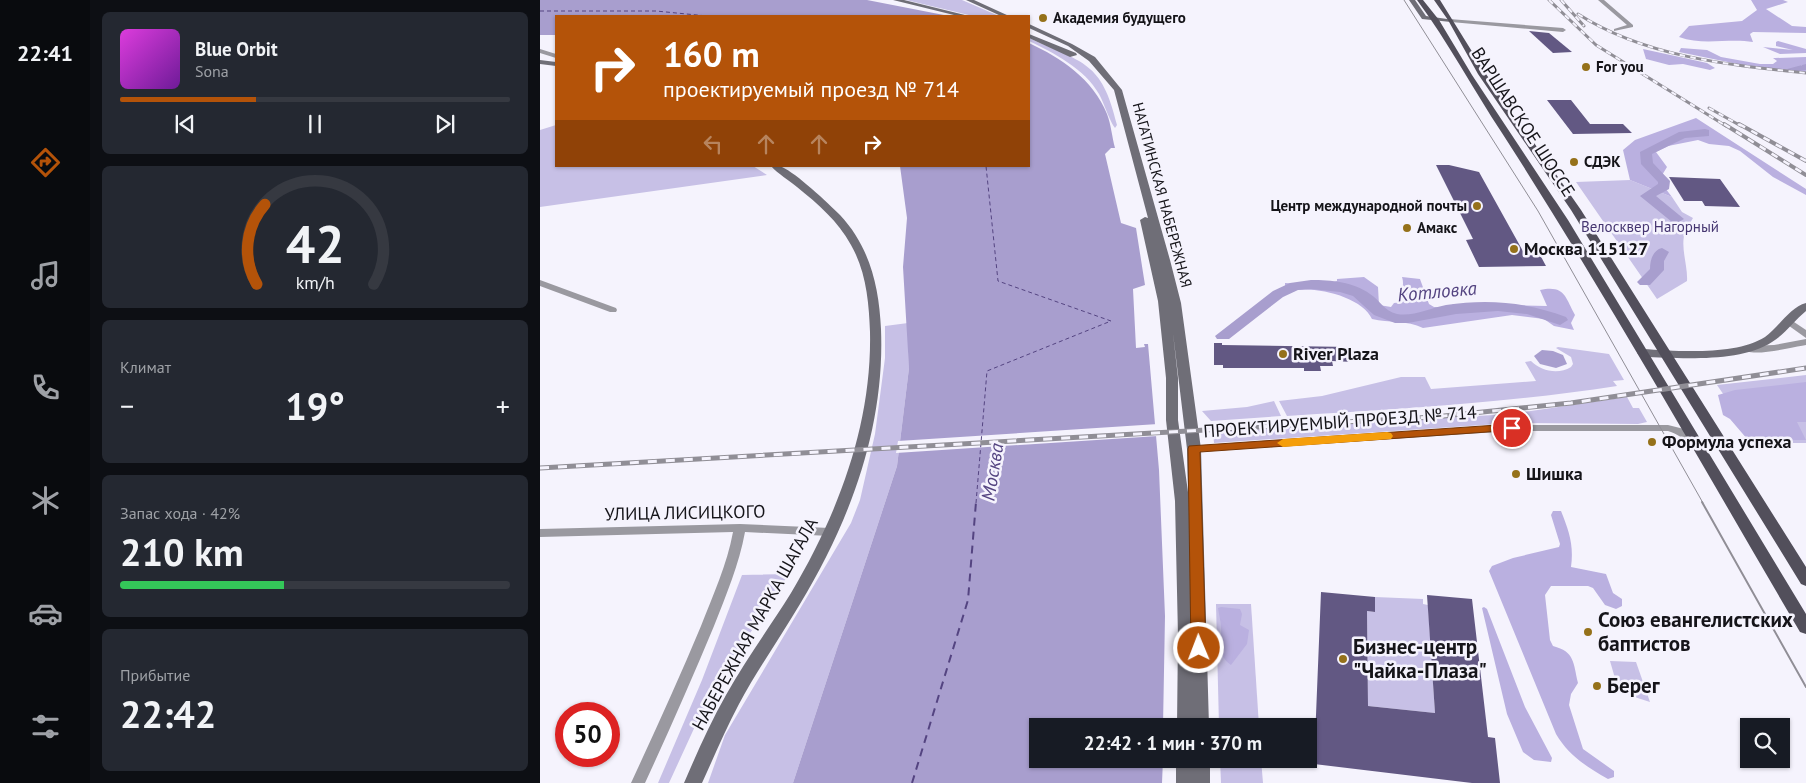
<!DOCTYPE html>
<html lang="ru">
<meta charset="utf-8">
<style>
body{margin:0;font-family:"PT Sans",sans-serif;background:#242831;color:#f1f3f6;height:100vh;display:flex;flex-direction:column;font-size:19px;white-space:nowrap}
*{box-sizing:border-box;margin:0}
p{font-size:16px;color:#9ea1a6}
.icon{flex:none;width:28px;height:28px;fill:none;stroke:currentColor;stroke-width:2;stroke-linecap:round;stroke-linejoin:round}
.map{position:relative;flex:1;overflow:hidden}
.details{display:flex;flex-direction:column;gap:12px;padding:12px;background:#0d0f14;width:450px}
.details>*{flex:none}
.hud{position:absolute;left:15px;top:15px;width:475px;height:152px;border-radius:0px;box-shadow:0 1px 4px #0004;background:#b45309;color:#fff;overflow:hidden}
.buttons{position:absolute;left:1200px;top:718px;display:grid;gap:10px}
.buttons a{display:grid;place-items:center;width:50px;height:50px;border-radius:0px;background:#171b24;box-shadow:0 1px 4px #0004;font-size:25px}
.speed{position:absolute;left:15px;top:702px;display:flex;gap:10px;font-size:25px;font-weight:700;text-align:center}
.speed>*{display:grid;place-content:center;width:65px;height:65px;border-radius:50%;background:#171b24;box-shadow:0 1px 4px #0004;line-height:1}
.speed .limit{border:8px solid #d22;background:#fff;color:#111}
.pin{position:absolute;display:grid;place-items:center;width:42px;height:42px;color:#fff;margin:-21px;border:2px solid #fff;border-radius:50%;box-shadow:0 1px 5px #0007}
.me{position:absolute;width:55px;margin:-28px;rotate:359deg;stroke-linejoin:round;filter:drop-shadow(0 0 4px #0008)}
.turn{display:flex;align-items:center;gap:18px;height:105px;padding:0 25px;font-size:22px}
.turn .icon{width:65px;height:65px;stroke-width:2.5}
.turn b{display:block;font-size:35px;line-height:42px}
.lanes{display:flex;align-items:center;height:48px;padding:0 25px;background:#0003;justify-content:center;gap:25px;direction:ltr}
.lanes .off{opacity:.35}
.big{font-size:38px;font-weight:800;line-height:1.1}
.details .card{flex:1;display:flex;flex-direction:column;justify-content:center;gap:8px;min-width:0;padding:0 18px;border-radius:8px;background:#242831}
.details .dial{align-items:center;gap:0}
.dial svg{height:130px;overflow:visible;fill:none;stroke:#363941;stroke-width:7;stroke-linecap:round;text-anchor:middle}
.dial text{fill:#f1f3f6;stroke:none}
.song{display:flex;align-items:center;gap:15px}
.cover{width:60px;height:60px;border-radius:8px;background:linear-gradient(135deg,hsl(300 70% 55%),hsl(280 70% 35%))}
.played{height:5px;border-radius:2px;background:linear-gradient(90deg,#b45309 35%,#363941 35%)}
.keys{display:flex;justify-content:space-around;direction:ltr}
.heat{display:flex;justify-content:space-between;align-items:center;font-size:28px;direction:ltr}
.charge{height:8px;border-radius:4px;background:linear-gradient(90deg,#34c759 42%,#363941 0)}
.trip{position:absolute;left:489px;top:718px;width:288px;height:50px;border-radius:0px;background:#171b24;box-shadow:0 1px 4px #0004;font-weight:800;line-height:50px;text-align:center}
main{display:flex;flex:1;min-height:0}
.tabs{display:flex;flex-direction:column;width:90px;justify-content:space-around;align-items:center;background:#090b0e;color:#9ea1a6}
.tabs .icon{width:35px;height:35px}
.tabs .active{color:#b45309}
.tabs b{font-size:22px;color:#f1f3f6}
.map>svg:first-child{display:block}
</style>
<main>
<nav class="tabs">
<b>22:41</b>
<svg class="icon active" aria-label="directions" viewBox="0 0 24 24"><path d="M12 3l9 9-9 9-9-9zM9 14v-3h6M13 9l2 2-2 2"/></svg>
<svg class="icon" aria-label="music" viewBox="0 0 24 24"><path d="M9 18V5l10-2v13"/><circle cx="6" cy="18" r="3"/><circle cx="16" cy="16" r="3"/></svg>
<svg class="icon" aria-label="phone" viewBox="0 0 24 24"><path d="M5 4h4l2 5-3 2q2 4 5 5l2-3 5 2v4C11 20 4 13 5 4z"/></svg>
<svg class="icon" aria-label="climate" viewBox="0 0 24 24"><path d="M12 3v18M4 7l16 10M4 17L20 7"/></svg>
<svg class="icon" aria-label="car" viewBox="0 0 24 24"><path d="M5 17H2v-5l4-1 3-4h7l3 4 3 1v5h-3M9 17h6M6 11h13"/><circle cx="7" cy="17" r="2"/><circle cx="17" cy="17" r="2"/></svg>
<svg class="icon" aria-label="filters" viewBox="0 0 24 24"><path d="M4 7h16M4 17h16"/><circle cx="9" cy="7" r="2"/><circle cx="15" cy="17" r="2"/></svg>
</nav>
<section class="details">
<div class="card">
<div class="song"><i class="cover"></i><div><b>Blue Orbit</b><p>Sona</p></div></div>
<div class="played"></div>
<div class="keys"><svg class="icon" aria-label="previous" viewBox="0 0 24 24"><path d="M18 5L8 12l10 7zM5 5v14"/></svg><svg class="icon" aria-label="pause" viewBox="0 0 24 24"><path d="M8 5v14M16 5v14"/></svg><svg class="icon" aria-label="next" viewBox="0 0 24 24"><path d="M6 5l10 7-10 7zM19 5v14"/></svg></div>
</div>
<div class="card dial"><svg viewBox="0 0 100 80">
<path d="M14 69A42 42 0 1 1 86 69"/>
<path d="M14 69A42 42 0 0 1 19 20" stroke="#b45309"/>
<text x="50" y="56" font-size="32" font-weight="700">42</text>
<text x="50" y="72" font-size="11">km/h</text>
</svg></div>
<div class="card"><p>Климат</p>
<div class="heat"><a>−</a><b class="big">19°</b><a>+</a></div>
</div>
<div class="card"><p>Запас хода · 42%</p><b class="big">210 km</b><div class="charge"></div></div>
<div class="card"><p>Прибытие</p><b class="big">22:42</b></div>
</section>
<div class="map">
<svg width="1266" height="783" viewBox="0 0 1266 783">
<rect width="100%" height="100%" fill="#f5f3fd"/>
<g fill="#c7c0e6">
<polygon points="366,0 422,0 459,16 433,16"/>
<path d="M489 38C543 63 562 61 577 125L575 128C570 122 564 103 559 94 545 69 514 53 489 41Z"/>
<polygon points="16,125 16,166 213,166 227,175 0,207 0,130"/>
<path d="M1090 180 1132 197 1142 212 1153 218C1151 222 1146 228 1145 232 1140 248 1148 265 1147 281L1117 299 1036 182Z"/>
<polygon points="368,323 369,368 357,466 253,783 168,783 185,735 311,523 320,500 335,434 345,358 345,326"/>
<path d="M1018 347 1069 354 1084 380 1073 381 1077 386C967 403 857 409 747 416L739 401 782 396 861 377H885L891 389 996 381 985 362 991 361C1001 371 1018 375 1031 367L1033 364 1031 357 1016 348Z"/>
<polygon points="1266,375 1266,443 1217,443 1177,385"/>
<polygon points="1087,397 1093,408 1099,408 1107,422 1098,424 973,423 674,443 673,432 970,414"/>
<polygon points="734,401 741,416 671,421 662,411 707,407"/>
<polygon points="249,574 185,671 157,722 129,783 118,783 162,680 202,575"/>
<polygon points="835,597 883,599 883,604 888,605 895,713 828,706 827,611 835,612"/>
<polygon points="676,604 711,604 719,726 679,726"/>
<polygon points="1070,661 1096,662 1110,702 1079,692"/>
<polygon points="680,759 721,759 723,783 681,783"/>
</g>
<g fill="#bab0e0">
<path d="M1211 0H1243L1248 2 1226 9 1252 26 1266 27V33L1213 32 1210 34 1213 42C1188 38 1163 46 1139 37L1149 26 1202 21 1217 10Z"/>
<polygon points="1238,41 1266,49 1266,53 1240,54 1223,47 1253,50 1236,46 1236,42"/>
<polygon points="1141,48 1167,50 1181,57 1220,64 1233,64 1237,61 1233,58 1235,58 1266,57 1266,65 1261,65 1261,68 1266,69 1266,73 1212,67 1139,52"/>
<polygon points="1103,49 1167,63 1175,68 1170,70 1143,64 1129,65 1106,59"/>
<polygon points="1156,118 1266,189 1266,195 1233,177 1200,151 1189,146 1169,144 1158,140 1128,146 1116,152 1127,167 1119,180 1132,197 1090,180 1083,150 1095,140"/>
<path d="M824 277 838 287 839 305 851 307 854 303 863 302C860 292 865 286 862 277L880 279 889 304 894 307 909 308 913 304 1007 306 1000 290C1025 285 1025 297 1035 315L1031 323 1034 330 1014 326 1004 319 972 315 883 328C867 320 849 323 832 319 822 296 770 284 747 292 740 295 730 307 723 312L716 310 745 286V283L784 285 797 281V279Z"/>
<polygon points="1266,382 1266,422 1257,422 1266,440 1208,440 1190,419 1183,415 1178,395 1195,390"/>
<path d="M1013 511H1021C1029 531 1034 545 1031 567L1066 574 1073 593 1082 599V606L1076 609 1065 605 1053 588 1048 586H1011L1005 595 1010 640 1013 646C1035 652 1033 662 1038 683L1031 694 1029 705 1043 749 1074 771V777L1068 779C1047 767 1029 756 1016 734L949 571 952 566 973 558 1019 547 1020 544 1011 515Z"/>
<path d="M681 607 700 609 702 614 700 625 709 630 707 644 691 665C676 654 682 644 681 628 681 622 679 615 678 608Z"/>
<polygon points="944,607 947,609 985,707 1012,758 1011,762 994,760 983,752 967,714 942,608"/>
</g>
<g fill="#a89ece">
<polygon points="0,0 327,0 409,16 16,16 16,35 0,35"/>
<path d="M489 43C521 58 553 79 567 114 571 124 572 137 575 148H571L565 154 581 223 596 228 605 285 593 289 596 348 605 347 604 344H608L619 470 625 616 623 726H498V759H623L622 783H253L357 466 369 368 363 267 367 218 360 166H489Z"/>
<polygon points="1002,350 1013,351 1023,355 1027,364 1016,368 1000,364 994,356"/>
</g>
<polygon fill="#f5f3fd" points="618,424 618,436 356,453 358,441"/>
<g fill="none" stroke-linecap="round" stroke-linejoin="round">
<g fill="#a89ece" fill-rule="evenodd">
<polygon points="1266,64 1266,70 1252,72 1247,69"/>
<polygon points="1165,129 1169,130 1169,136 1145,138 1112,154 1113,163 1130,181 1129,189 1116,196 1144,219 1137,223 1132,222 1100,196 1118,184 1118,182 1101,164 1100,152 1139,132"/>
<path d="M1122 248 1129 252 1124 261V270L1110 285H1100L1097 282 1110 269C1110 260 1113 250 1122 248Z"/>
<path d="M771 280C791 280 814 282 830 294 840 300 844 311 857 314 873 317 890 308 906 305 948 299 986 302 1026 317L1028 320 1020 325 987 314 958 311 916 314 868 323H855L834 315 813 296 800 292 771 289 758 290 743 297 689 339H677L675 336 733 291 750 283Z"/>
</g>
<g stroke="#544481" stroke-width="1" stroke-dasharray="4 3" stroke-linecap="butt">
<polyline points="0,11 116,11 167,16"/>
<polyline points="436,503 447,371 571,321 458,281 446,166"/>
</g>
<polyline stroke="#544481" stroke-width="2" stroke-dasharray="8 6" stroke-linecap="butt" points="372,783 428,600 436,502"/>
</g>
<g fill="#625883">
<polygon points="989,31 1009,33 1032,52 1013,53"/>
<polygon points="1007,100 1031,100 1050,124 1083,124 1092,133 1033,134"/>
<polygon points="896,165 909,165 939,172 984,253 999,253 1006,266 939,267 926,240 933,239"/>
<polygon points="1129,177 1180,179 1200,207 1165,206 1162,201 1144,201"/>
<polygon points="674,343 682,343 682,345 811,347 814,362 792,361 793,366 780,366 781,371 764,371 764,368 683,368 683,365 674,365"/>
<polygon points="781,592 835,597 835,612 827,611 828,706 895,713 887,595 932,599 948,737 955,738 960,783 932,783 774,764"/>
</g>
<g fill="none" stroke-linecap="round" stroke-linejoin="round">
<g fill="#9a99a0" fill-rule="evenodd">
<polygon points="1058,0 1064,0 1093,25 1093,27 1074,31 1074,29 1087,25"/>
<polygon points="909,19 1023,28 1026,30 1023,32 911,22 908,20"/>
<polygon points="0,49 16,54 16,58 0,53"/>
<polygon points="0,280 76,308 77,310 76,312 70,312 0,286"/>
<polygon points="1248,318 1266,330 1266,338 1245,323 1243,321"/>
<path d="M1266 339V345C1252 347 1212 358 1201 349L1206 346 1234 345Z"/>
<path d="M972 425H1128L1144 429 1159 440 1154 443C1145 441 1138 434 1128 431H972L654 452 649 449 654 446Z"/>
<path d="M200 524 290 528 294 529 296 532 294 535 290 536 205 532C199 565 186 595 174 626 152 679 129 731 105 783H91C115 731 139 679 161 626 173 595 187 565 193 532L0 537V529Z"/>
</g>
<g fill="#6f6e77" fill-rule="evenodd">
<polygon points="353,0 364,0 429,16 418,16"/>
<polygon points="426,0 434,0 469,16 461,16"/>
<polygon points="869,0 875,0 886,16 914,20 911,22 882,19"/>
<path d="M489 24 532 44 555 57 582 90 630 260 641 303 661 449 669 726H637L638 636 635 501 626 420V378L618 301 600 220 605 217 608 218 574 90 549 61 528 46 489 28ZM633 333 647 449 648 492 638 420V378Z"/>
<polygon points="489,34 536,53 537,55 530,57 489,38"/>
<polygon points="0,60 16,62 16,66 0,64"/>
<path d="M231 166C234 166 239 166 242 167 256 173 288 203 300 215 330 247 339 287 341 329 345 428 310 521 260 604 240 638 217 670 199 704 185 730 174 757 162 783H144C157 753 170 723 186 695 206 659 230 627 251 593 298 514 332 425 330 332 329 302 326 271 311 245 298 221 278 204 257 187 249 180 238 174 231 166Z"/>
<path d="M1266 303V311C1254 321 1245 334 1232 342 1200 363 1140 358 1103 357L1097 353 1103 349C1137 351 1195 356 1225 337 1238 328 1250 307 1266 303Z"/>
<rect x="636" y="759" width="34" height="24"/>
</g>
<g fill="#524f5b" fill-rule="evenodd">
<path d="M877 0H883L899 20 932 75 1028 220 1266 614V634L1260 632C1162 465 1067 296 962 133 933 89 908 42 877 0Z"/>
<polygon points="894,0 900,0 946,74 1041,210 1266,567 1266,586 1261,584 1031,210 938,74 908,20"/>
</g>
<polyline stroke="#908e96" stroke-width="1" points="864,0 998,211 1163,503"/>
<polyline stroke="#908e96" stroke-width="2" points="1162,502 1266,687"/>
<defs>
<g id="rail-far2">
<polyline points="1009,0 1056,45 1186,126"/>
<polyline points="1021,0 1044,26"/>
<path d="M1038 14C1105 57 1189 65 1266 73"/>
<polyline points="1169,108 1201,126"/>
</g>
<g id="rail-far1">
<polyline points="1184,124 1266,175"/>
<polyline points="1199,124 1266,161"/>
</g>
<polyline id="rail" points="0,468 894,417 1031,403 1266,368"/>
</defs>
<use href="#rail-far2" stroke="#908e96" stroke-width="3"/>
<use href="#rail-far1" stroke="#908e96" stroke-width="4"/>
<use href="#rail" stroke="#908e96" stroke-width="5"/>
<use href="#rail-far2" stroke="#f5f3fd" stroke-width="2" stroke-dasharray="5.5" stroke-linecap="butt"/>
<use href="#rail-far1" stroke="#f5f3fd" stroke-width="2.5" stroke-dasharray="7" stroke-linecap="butt"/>
<use href="#rail" stroke="#f5f3fd" stroke-width="3" stroke-dasharray="9" stroke-linecap="butt"/>
</g>
<polygon fill="#b45309" stroke="#753606" points="972,424 978,428 976,430 660,452 666,648 664,652 659,654 653,652 651,648 648,449 649,446"/>
<polygon fill="#f59e0b" points="847,432 851,433 853,436 851,439 743,447 737,443 743,439"/>
<g fill="#95711a" stroke="#f5f3fd" stroke-width="2">
<circle cx="503" cy="18" r="5"/>
<circle cx="1046" cy="67" r="5"/>
<circle cx="1034" cy="162" r="5"/>
<circle cx="937" cy="206" r="5"/>
<circle cx="867" cy="228" r="5"/>
<circle cx="974" cy="249" r="5"/>
<circle cx="743" cy="354" r="5"/>
<circle cx="1112" cy="442" r="5"/>
<circle cx="976" cy="474" r="5"/>
<circle cx="1048" cy="632" r="5"/>
<circle cx="803" cy="659" r="5"/>
<circle cx="1057" cy="686" r="5"/>
</g>
<g text-anchor="middle" stroke-width="5" stroke-linejoin="round" paint-order="stroke">
<g font-size="15" font-weight="bold" fill="#151419" stroke="#f5f3fd" text-anchor="start">
<text x="513" y="23">Академия будущего</text>
<text x="1056" y="72">For you</text>
<text x="1044" y="167">СДЭК</text>
<text x="927" y="211" text-anchor="end">Центр международной почты</text>
<text x="877" y="233">Амакс</text>
</g>
<g font-size="15" fill="#151419" stroke="#f5f3fd">
<text transform="translate(622 195) rotate(75)" y="5">НАГАТИНСКАЯ НАБЕРЕЖНАЯ</text>
</g>
<g font-size="15" fill="#463671" stroke="#f5f3fd">
<text x="1110" y="232">Велосквер Нагорный</text>
</g>
<g font-size="18" fill="#151419" stroke="#f5f3fd">
<text transform="translate(983 122) rotate(57)" y="6">ВАРШАВСКОЕ ШОССЕ</text>
<text transform="translate(800 422) rotate(-4)" y="6">ПРОЕКТИРУЕМЫЙ ПРОЕЗД № 714</text>
<text transform="translate(145 513) rotate(-1)" y="6">УЛИЦА ЛИСИЦКОГО</text>
<text transform="translate(215 624) rotate(-61)" y="6">НАБЕРЕЖНАЯ МАРКА ШАГАЛА</text>
</g>
<g font-size="18" font-weight="bold" fill="#151419" stroke="#f5f3fd" text-anchor="start">
<text x="984" y="255">Москва 115127</text>
<text x="753" y="360">River Plaza</text>
<text x="1122" y="448">Формула успеха</text>
<text x="986" y="480">Шишка</text>
</g>
<g font-size="19" font-style="italic" fill="#544481" stroke="#f5f3fd">
<text transform="translate(897 291) rotate(-5)" y="7">Котловка</text>
<text transform="translate(452 472) rotate(-81)" y="7">Москва</text>
</g>
<g font-size="21" font-weight="bold" fill="#151419" stroke="#f5f3fd" text-anchor="start">
<text x="1058" y="627">Союз евангелистских<tspan x="1058" dy="24">баптистов</tspan></text>
<text x="813" y="654">Бизнес-центр<tspan x="813" dy="24">"Чайка-Плаза"</tspan></text>
<text x="1067" y="693">Берег</text>
</g>
</g>
</svg>
<div class="buttons">
<a><svg class="icon" aria-label="search" viewBox="0 0 24 24"><circle cx="10" cy="10" r="6"/><path d="M15 15l6 6"/></svg></a>
</div>
<div class="speed"><div class="limit">50</div></div>
<div class="pin" style="left:972px;top:428px;background:#d93025"><svg class="icon" aria-label="arrive" viewBox="0 0 24 24"><path d="M6 21V4h12l-3 4 3 4H6"/></svg></div>
<svg class="me" style="left:659px;top:648px" viewBox="-20 -20 40 40"><circle r="17" fill="#b45309" stroke="#fff" stroke-width="3"/><path d="M0-11L8 9 0 5-8 9z" fill="#fff"/></svg>
<div class="trip">22:42 · 1 мин · 370 m</div>
<div class="hud">
<div class="turn"><svg class="icon" aria-label="right" viewBox="0 0 24 24"><path d="M7 20v-9h11M14 6l5 5-5 5"/></svg><div><b>160 m</b>проектируемый проезд № 714</div></div>
<div class="lanes"><svg class="icon off" aria-label="left" viewBox="0 0 24 24"><path d="M17 20v-9H6M10 6l-5 5 5 5"/></svg><svg class="icon off" aria-label="ahead" viewBox="0 0 24 24"><path d="M12 20V5M6 11l6-6 6 6"/></svg><svg class="icon off" aria-label="ahead" viewBox="0 0 24 24"><path d="M12 20V5M6 11l6-6 6 6"/></svg><svg class="icon" aria-label="right" viewBox="0 0 24 24"><path d="M7 20v-9h11M14 6l5 5-5 5"/></svg></div>
</div>
</div>
</main>
